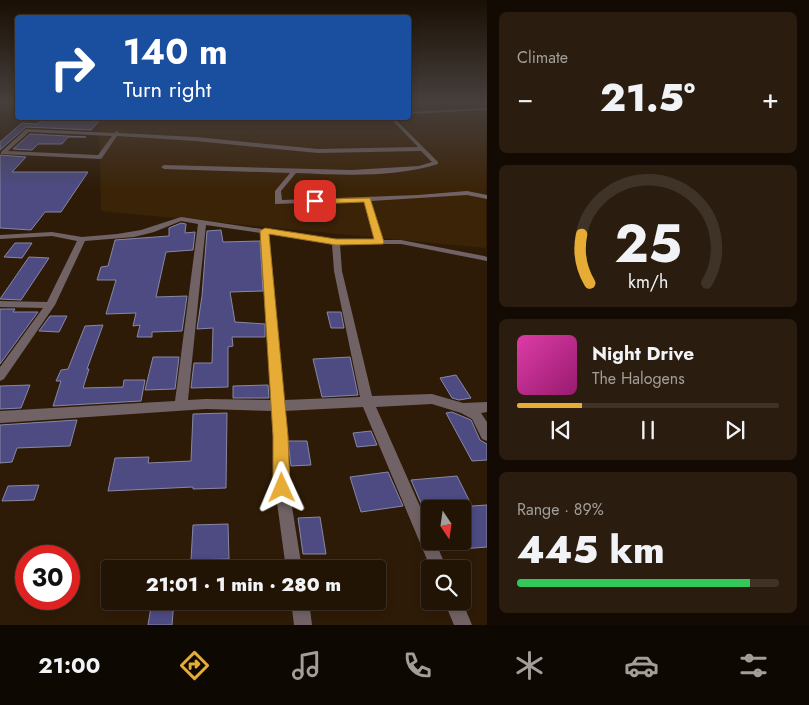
<!DOCTYPE html>
<meta charset="utf-8">
<style>
body{margin:0;font-family:Jost,sans-serif;background:#2a1d0f;color:#f1f3f6;height:100vh;display:flex;flex-direction:column;font-size:19px;white-space:nowrap}
*{box-sizing:border-box;margin:0}
p{font-size:16px;color:#a29e9a}
.icon{flex:none;width:28px;height:28px;fill:none;stroke:currentColor;stroke-width:2;stroke-linecap:round;stroke-linejoin:round}
.map{position:relative;flex:1;overflow:hidden}
.sheet{display:flex;flex-direction:column;gap:12px;padding:12px;background:#130b03;width:322px}
.sheet>*{flex:none}
.guide{position:absolute;left:15px;top:15px;width:396px;height:105px;border-radius:5px;box-shadow:0 2px 8px #0003,0 0 0 1px #3f3327;background:#1a4fa0;color:#fff;overflow:hidden}
.needle{width:32px;rotate:167deg}
.fabs{position:absolute;left:421px;top:500px;display:grid;gap:10px}
.fabs a{display:grid;place-items:center;width:50px;height:50px;border-radius:5px;background:#221405;box-shadow:0 2px 8px #0003,0 0 0 1px #3f3327;font-size:25px}
.speed{position:absolute;left:15px;top:545px;display:flex;gap:10px;font-size:25px;font-weight:700;text-align:center}
.speed>*{display:grid;place-content:center;width:65px;height:65px;border-radius:50%;background:#221405;box-shadow:0 2px 8px #0003,0 0 0 1px #3f3327;line-height:1}
.speed .limit{border:8px solid #d22;background:#fff;color:#111}
.pin{position:absolute;display:grid;place-items:center;width:42px;height:42px;color:#fff;margin:-21px;border-radius:10px;box-shadow:0 2px 8px #0006}
.me{position:absolute;width:55px;margin:-28px;rotate:359deg;stroke-linejoin:round;filter:drop-shadow(0 0 4px #0008)}
.turn{display:flex;align-items:center;gap:18px;height:105px;padding:0 25px;font-size:22px}
.turn .icon{width:65px;height:65px;stroke-width:2.5}
.turn b{display:block;font-size:35px;line-height:42px}
.big{font-size:38px;font-weight:800;line-height:1.1}
.sheet .tile{flex:1;display:flex;flex-direction:column;justify-content:center;gap:8px;min-width:0;padding:0 18px;border-radius:8px;background:#2a1d0f}
.sheet .dial{align-items:center;gap:0}
.dial svg{height:130px;overflow:visible;fill:none;stroke:#3f3327;stroke-width:7;stroke-linecap:round;text-anchor:middle}
.dial text{fill:#f1f3f6;stroke:none}
.song{display:flex;align-items:center;gap:15px}
.cover{width:60px;height:60px;border-radius:8px;background:linear-gradient(135deg,hsl(320 70% 55%),hsl(320 70% 35%))}
.played{height:5px;border-radius:2px;background:linear-gradient(90deg,#e6ac36 25%,#3f3327 25%)}
.keys{display:flex;justify-content:space-around;direction:ltr}
.heat{display:flex;justify-content:space-between;align-items:center;font-size:28px;direction:ltr}
.charge{height:8px;border-radius:4px;background:linear-gradient(90deg,#34c759 89%,#3f3327 0)}
.trip{position:absolute;left:101px;top:560px;width:285px;height:50px;border-radius:5px;background:#221405;box-shadow:0 2px 8px #0003,0 0 0 1px #3f3327;font-weight:800;line-height:50px;text-align:center}
.dock{display:flex;height:80px;justify-content:space-around;align-items:center;background:#0e0802;color:#a29e9a}
.dock .icon{width:35px;height:35px}
.dock .current{color:#e6ac36}
.dock b{font-size:22px;color:#f1f3f6}
main{display:flex;flex:1;min-height:0}
.map>svg:first-child{display:block}
</style>
<main>
<div class="map">
<svg width="487" height="625" viewBox="0 0 487 625">
<rect width="100%" height="100%" fill="#2e1b07"/>
<polygon fill="#3b2308" points="409,102 486,102 486,248 101,211 99,118 409,118"/>
<g fill="#4d4b82" stroke="#8788a6">
<polygon points="46,118 102,118 91,130 26,127 0,150 0,142 22,123 37,124"/>
<polygon points="30,134 86,137 68,137 62,144 38,144 32,150 13,149"/>
<polygon points="0,155 26,157 12,172 88,172 61,212 45,212 31,230 0,228"/>
<polygon points="181,223 186,224 185,233 195,232 193,250 166,252 156,297 187,296 182,331 152,332 152,337 137,337 140,325 133,326 136,313 106,314 116,280 97,280 101,267 108,266 115,240 169,236 169,228"/>
<polygon points="221,230 223,242 260,241 263,291 230,292 235,322 265,324 265,337 232,337 233,346 228,347 228,387 191,388 194,363 212,363 213,328 197,329 202,296 207,231"/>
<polygon points="15,243 32,243 22,258 4,257"/>
<polygon points="29,257 49,258 21,300 0,299"/>
<polygon points="0,309 15,309 13,312 38,312 0,364"/>
<polygon points="327,312 341,312 344,328 331,328"/>
<polygon points="50,316 67,316 59,332 39,331"/>
<polygon points="103,325 87,369 89,369 83,388 123,387 124,380 145,380 141,401 53,406 61,381 56,381 61,370 68,369 85,326"/>
<polygon points="153,357 179,357 175,389 145,390"/>
<polygon points="350,357 358,395 322,397 313,359"/>
<polygon points="456,375 471,398 459,400 452,398 440,378"/>
<polygon points="30,385 21,408 0,409 0,386"/>
<polygon points="268,385 269,398 233,398 233,386"/>
<polygon points="452,412 471,420 480,440 487,444 487,460 472,461 446,413"/>
<polygon points="227,413 226,488 193,489 193,487 108,491 115,458 149,457 148,463 191,461 193,414"/>
<polygon points="77,420 70,446 17,448 12,462 0,463 0,425"/>
<polygon points="371,431 377,445 357,447 353,433"/>
<polygon points="288,441 307,441 311,465 291,466"/>
<polygon points="388,472 403,506 361,512 350,477"/>
<polygon points="457,476 472,506 487,505 487,547 462,549 462,509 430,509 430,524 411,480"/>
<polygon points="39,485 34,500 2,501 8,486"/>
<polygon points="320,517 326,554 303,554 298,518"/>
<polygon points="228,524 229,559 191,560 193,525"/>
<polygon points="152,601 174,601 172,625 148,625"/>
</g>
<g fill="none" stroke-linecap="round" stroke-linejoin="round">
<g fill="#716265" fill-rule="evenodd">
<polygon points="487,108 487,110 409,114 409,112"/>
<path d="M390 118H394L438 162V164C393 178 343 175 296 173L281 191 282 200 418 195 467 191 487 195V199L467 195 371 201 383 240H401L484 256 487 257V261L401 244H340L342 271 372 396 432 394 463 403 487 402V412L481 413 487 422V441L482 439 472 419 461 413 432 404 376 407 430 529V541H435L447 569H431L363 407 284 411 289 488 302 569H286L275 488 272 411 206 409 0 423V411L175 401 198 224 181 221 154 232 134 237 85 241 55 305 4 379 0 381V367L43 308 0 307V301L47 302 77 241 52 236 0 239V235L52 232 82 237 117 234 141 230 181 217 336 240H375L364 201 275 204V191L290 173 164 169 161 167 164 165 351 170 419 166 432 162 421 151 318 153 196 141 117 136 102 158 100 159 1 154V152L26 129 114 133 117 131 119 133 196 137 318 149 418 147ZM29 132 112 136 98 155 8 151ZM206 225 261 233 271 400 206 399 188 400ZM269 234 332 244 334 271 360 397 284 400Z"/>
<polygon points="291,601 309,601 312,625 294,625"/>
<polygon points="444,601 462,601 472,625 454,625"/>
</g>
</g>
<linearGradient id="sky" x2="0" y2="1"><stop stop-color="#190f04"/><stop offset="0.54" stop-color="#463f3c"/><stop offset="1" stop-color="#463f3c" stop-opacity="0"/></linearGradient>
<rect width="487" height="189" fill="url(#sky)"/>
<polygon fill="#e6ac36" stroke="#967023" points="370,198 384,242 383,244 336,245 269,234 288,436 290,488 287,494 282,496 276,494 273,488 273,436 260,231 265,228 336,239 374,239 364,202 315,204 311,201 315,199"/>
</svg>
<div class="fabs">
<a><svg class="needle" viewBox="-14 -14 28 28"><path d="M0-13l5 13h-10z" fill="#e53935"/><path d="M0 13l5-13h-10z" fill="#a29e9a"/></svg></a>
<a><svg class="icon" aria-label="search" viewBox="0 0 24 24"><circle cx="10" cy="10" r="6"/><path d="M15 15l6 6"/></svg></a>
</div>
<div class="speed"><div class="limit">30</div></div>
<div class="pin" style="left:315px;top:201px;background:#d93025"><svg class="icon" aria-label="arrive" viewBox="0 0 24 24"><path d="M6 21V4h12l-3 4 3 4H6"/></svg></div>
<svg class="me" style="left:282px;top:488px" viewBox="-20 -20 40 40"><path d="M0-17L14 15 0 8-14 15z" fill="#e6ac36" stroke="#fff" stroke-width="4"/></svg>
<div class="trip">21:01 · 1 min · 280 m</div>
<div class="guide">
<div class="turn"><svg class="icon" aria-label="right" viewBox="0 0 24 24"><path d="M7 20v-9h11M14 6l5 5-5 5"/></svg><div><b>140 m</b>Turn right</div></div>
</div>
</div>
<section class="sheet">
<div class="tile"><p>Climate</p>
<div class="heat"><a>−</a><b class="big">21.5°</b><a>+</a></div>
</div>
<div class="tile dial"><svg viewBox="0 0 100 80">
<path d="M14 69A42 42 0 1 1 86 69"/>
<path d="M14 69A42 42 0 0 1 9 39" stroke="#e6ac36"/>
<text x="50" y="56" font-size="32" font-weight="700">25</text>
<text x="50" y="72" font-size="11">km/h</text>
</svg></div>
<div class="tile">
<div class="song"><i class="cover"></i><div><b>Night Drive</b><p>The Halogens</p></div></div>
<div class="played"></div>
<div class="keys"><svg class="icon" aria-label="previous" viewBox="0 0 24 24"><path d="M18 5L8 12l10 7zM5 5v14"/></svg><svg class="icon" aria-label="pause" viewBox="0 0 24 24"><path d="M8 5v14M16 5v14"/></svg><svg class="icon" aria-label="next" viewBox="0 0 24 24"><path d="M6 5l10 7-10 7zM19 5v14"/></svg></div>
</div>
<div class="tile"><p>Range · 89%</p><b class="big">445 km</b><div class="charge"></div></div>
</section>
</main>
<nav class="dock">
<b>21:00</b>
<svg class="icon current" aria-label="directions" viewBox="0 0 24 24"><path d="M12 3l9 9-9 9-9-9zM9 14v-3h6M13 9l2 2-2 2"/></svg>
<svg class="icon" aria-label="music" viewBox="0 0 24 24"><path d="M9 18V5l10-2v13"/><circle cx="6" cy="18" r="3"/><circle cx="16" cy="16" r="3"/></svg>
<svg class="icon" aria-label="phone" viewBox="0 0 24 24"><path d="M5 4h4l2 5-3 2q2 4 5 5l2-3 5 2v4C11 20 4 13 5 4z"/></svg>
<svg class="icon" aria-label="climate" viewBox="0 0 24 24"><path d="M12 3v18M4 7l16 10M4 17L20 7"/></svg>
<svg class="icon" aria-label="car" viewBox="0 0 24 24"><path d="M5 17H2v-5l4-1 3-4h7l3 4 3 1v5h-3M9 17h6M6 11h13"/><circle cx="7" cy="17" r="2"/><circle cx="17" cy="17" r="2"/></svg>
<svg class="icon" aria-label="filters" viewBox="0 0 24 24"><path d="M4 7h16M4 17h16"/><circle cx="9" cy="7" r="2"/><circle cx="15" cy="17" r="2"/></svg>
</nav>
